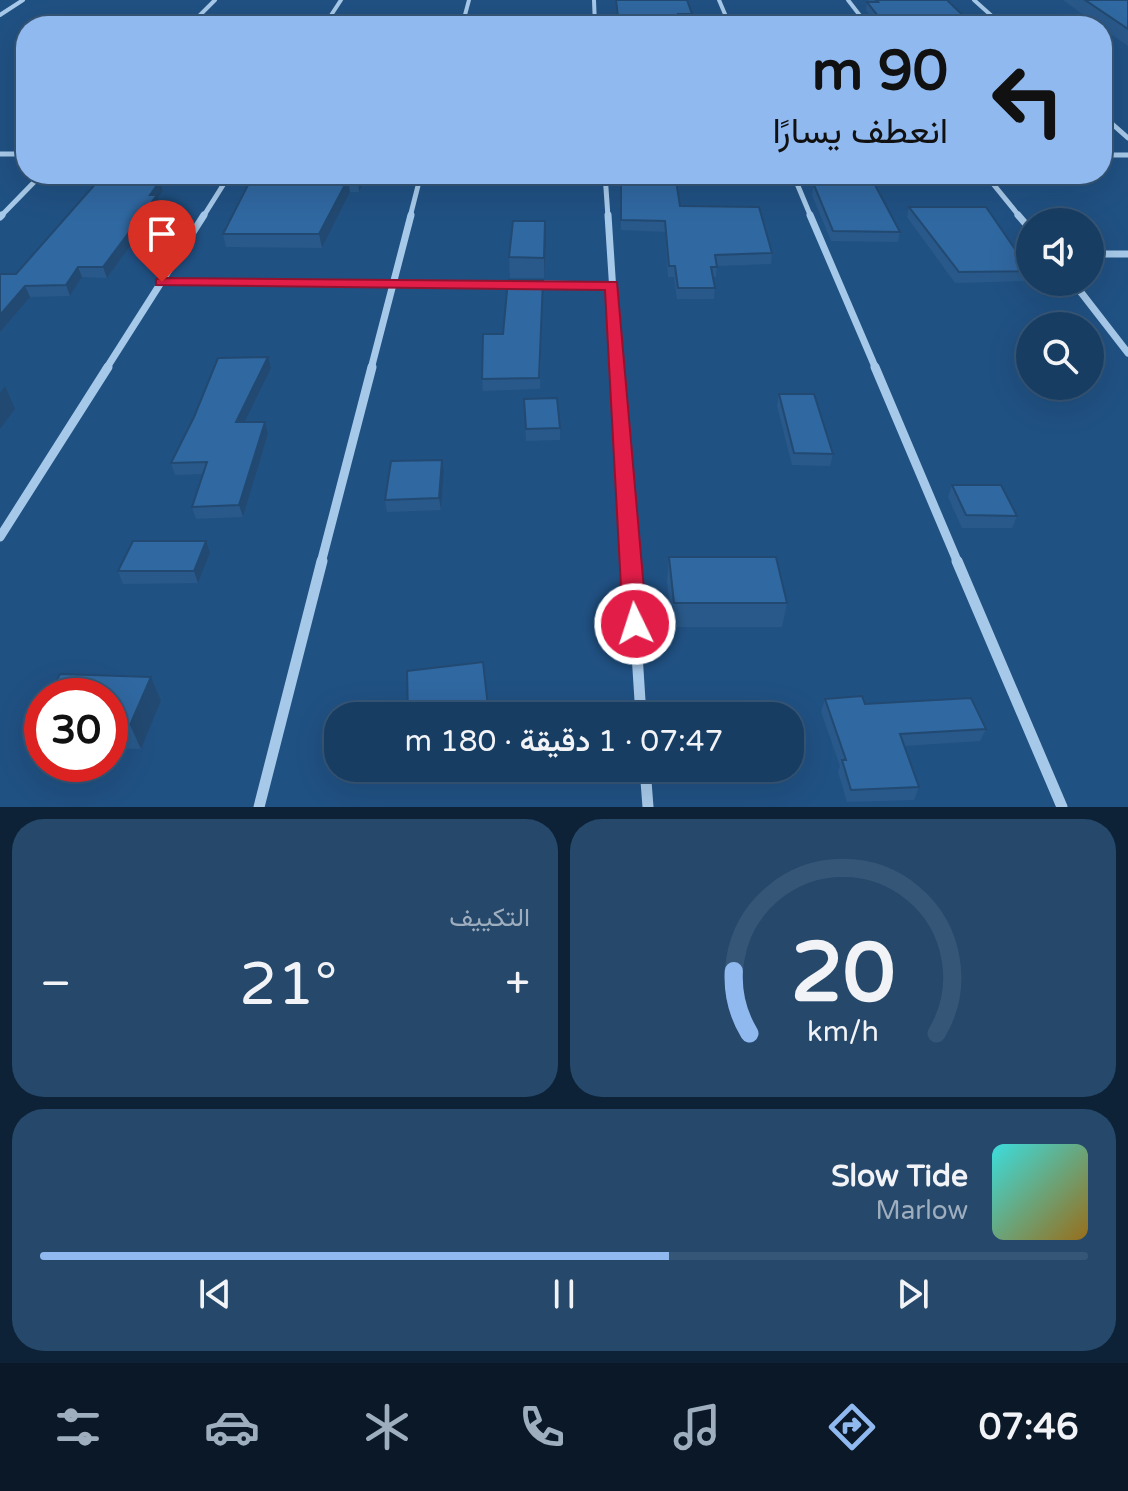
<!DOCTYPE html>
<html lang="ar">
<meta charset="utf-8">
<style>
body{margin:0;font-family:"Varela Round",Vazirmatn,sans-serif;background:#25486b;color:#f1f3f6;direction:rtl;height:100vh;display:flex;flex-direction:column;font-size:30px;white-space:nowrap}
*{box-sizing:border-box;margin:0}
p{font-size:26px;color:#9faebe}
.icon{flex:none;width:44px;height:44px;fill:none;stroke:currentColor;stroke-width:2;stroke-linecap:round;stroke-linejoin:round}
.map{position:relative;height:807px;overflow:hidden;direction:ltr}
.details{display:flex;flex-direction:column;gap:12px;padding:12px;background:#0d2236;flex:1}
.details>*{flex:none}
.hud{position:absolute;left:16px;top:16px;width:1096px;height:168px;border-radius:32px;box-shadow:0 8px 32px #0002,0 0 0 2px #365677;direction:rtl;background:#90b9f0;color:#111;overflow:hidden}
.tools{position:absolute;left:1016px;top:208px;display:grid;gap:16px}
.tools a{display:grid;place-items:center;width:88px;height:88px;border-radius:50%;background:#183d62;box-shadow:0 8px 32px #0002,0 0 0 2px #365677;font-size:40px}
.speed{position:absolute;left:24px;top:678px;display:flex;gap:16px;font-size:40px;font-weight:700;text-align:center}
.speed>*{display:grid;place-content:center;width:104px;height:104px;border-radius:50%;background:#183d62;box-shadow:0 8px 32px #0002,0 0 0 2px #365677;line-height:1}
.speed .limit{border:12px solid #d22;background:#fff;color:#111}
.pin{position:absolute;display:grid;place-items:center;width:68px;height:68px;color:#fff;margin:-82px -34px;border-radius:50% 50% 50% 0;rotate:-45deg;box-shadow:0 0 8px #0007}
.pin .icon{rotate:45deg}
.me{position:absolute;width:88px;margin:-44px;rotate:356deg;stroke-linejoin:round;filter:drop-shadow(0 0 6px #0008)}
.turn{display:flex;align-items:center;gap:28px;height:168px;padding:0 32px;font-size:36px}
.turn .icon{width:104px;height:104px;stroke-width:2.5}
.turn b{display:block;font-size:56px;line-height:68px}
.big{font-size:60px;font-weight:600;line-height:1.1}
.details .widget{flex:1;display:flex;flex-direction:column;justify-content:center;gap:12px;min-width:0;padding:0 28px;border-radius:32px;background:#25486b}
.details .dial{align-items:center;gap:0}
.dial svg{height:208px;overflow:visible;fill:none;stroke:#365677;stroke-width:7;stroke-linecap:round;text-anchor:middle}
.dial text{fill:#f1f3f6;stroke:none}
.song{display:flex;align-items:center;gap:24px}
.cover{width:96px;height:96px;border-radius:12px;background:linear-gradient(135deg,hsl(180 70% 55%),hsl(40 70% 35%))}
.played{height:8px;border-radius:4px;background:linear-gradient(90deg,#90b9f0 60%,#365677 60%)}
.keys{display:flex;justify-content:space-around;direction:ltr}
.heat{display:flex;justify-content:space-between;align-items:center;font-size:44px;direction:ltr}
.details .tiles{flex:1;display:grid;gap:12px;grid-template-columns:1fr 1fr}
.widget:last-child{grid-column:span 2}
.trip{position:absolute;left:324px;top:702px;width:480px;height:80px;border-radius:32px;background:#183d62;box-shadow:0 8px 32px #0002,0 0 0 2px #365677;font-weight:600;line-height:80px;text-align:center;direction:rtl}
.menu{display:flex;height:128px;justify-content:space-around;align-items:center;background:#0a1827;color:#9faebe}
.menu .icon{width:56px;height:56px}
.menu .active{color:#90b9f0}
.menu b{font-size:36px;color:#f1f3f6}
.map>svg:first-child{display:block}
</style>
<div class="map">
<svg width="1128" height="807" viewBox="0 0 1128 807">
<rect width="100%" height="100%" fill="#205183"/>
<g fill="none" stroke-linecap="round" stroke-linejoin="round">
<g stroke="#a7c9e9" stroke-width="4">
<polyline points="594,0 595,26"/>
<polyline points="719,0 730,26"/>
<polyline points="848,0 868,26"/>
<polyline points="974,0 1003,26"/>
<polyline points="0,15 23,0"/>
<polyline points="189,26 215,0"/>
<polyline points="324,26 341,0"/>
<polyline points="462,26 469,0"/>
</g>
<g stroke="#a7c9e9" stroke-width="5">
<polyline points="1102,115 1128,138"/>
<polyline points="0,154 26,154"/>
<polyline points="1102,155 1128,155"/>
<polyline points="605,174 608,217"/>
<polyline points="793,174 811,217"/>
<polyline points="985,174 1020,217"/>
<polyline points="0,217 42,174"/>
<polyline points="203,217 230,174"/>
<polyline points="410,217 421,174"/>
</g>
<g stroke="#a7c9e9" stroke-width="7">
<polyline points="608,215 618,369"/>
<polyline points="810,215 876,369"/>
<polyline points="1018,215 1030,229"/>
<polyline points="0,217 2,215"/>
<polyline points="1090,254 1128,254"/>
<polyline points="162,282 515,284"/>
<polyline points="1073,282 1128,353"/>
<polyline points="533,284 612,285"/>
<polyline points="106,369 204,215"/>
<polyline points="371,369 411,215"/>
</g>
<g stroke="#a7c9e9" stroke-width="9">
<polyline points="618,367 631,563"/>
<polyline points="875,367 958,563"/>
<polyline points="0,537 108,367"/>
<polyline points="321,563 372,367"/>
</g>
<g stroke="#a7c9e9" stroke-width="11">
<polyline points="631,561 641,716"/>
<polyline points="957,561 1062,807"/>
<polyline points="645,768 648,807"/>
<polyline points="259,807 322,561"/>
</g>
</g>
<g fill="#29598a">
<polygon points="615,0 687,0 692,14 691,22 679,22 679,26 618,26"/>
<polygon points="868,0 947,0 974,26 879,26 866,10 867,2 870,2"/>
<polygon points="1063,0 1128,0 1128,46 1102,28 1102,26 1099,26"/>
<polygon points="315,174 368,174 359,192 350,192 322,248 226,247 223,234 314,179"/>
<polygon points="621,174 772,253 771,264 717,266 716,277 713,277 715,288 714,299 677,299 674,277 668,277 665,232 621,230"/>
<polygon points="160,181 163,191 158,198 160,205 107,278 82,277 70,296 30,297 16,274"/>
<polygon points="814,185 900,232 898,242 831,241 812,195"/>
<polygon points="909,207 1030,271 1026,281 955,283 907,217"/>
<polygon points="546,241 544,278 510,278 509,257"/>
<polygon points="543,280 540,389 483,391 482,379 503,334"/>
<polygon points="271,368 245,422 268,434 243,517 196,519 192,507 203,474 175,475 171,463"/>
<polygon points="779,394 833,454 830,466 792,465 777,406"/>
<polygon points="524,399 560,428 560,440 526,441"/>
<polygon points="442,460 444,472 441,510 387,512 385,500"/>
<polygon points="952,485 1017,516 1012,528 962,528 948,497"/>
<polygon points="210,553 198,583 123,584 118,571"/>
<polygon points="669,557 787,603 782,627 672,627 667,581"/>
<polygon points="110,696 161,701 141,749 110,748"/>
<polygon points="825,699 865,704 986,729 980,741 904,746 919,787 914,800 847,802 838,772 840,766 821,712"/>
<polygon points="34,722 42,722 42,735"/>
</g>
<g fill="#224971">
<polygon points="360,174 368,174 359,192 358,179"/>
<polygon points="348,179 350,192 322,248 319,234"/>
<polygon points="160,181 163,191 158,198 160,205 107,278 103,267 150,195"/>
<polygon points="545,221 546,241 544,278 544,258"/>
<polygon points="78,267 82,277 70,296 66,285"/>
<polygon points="25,286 30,297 0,332 0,315"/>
<polygon points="268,357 271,368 239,434 236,422"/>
<polygon points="5,386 15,409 0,429 0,393"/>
<polygon points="265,422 268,434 243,517 239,505"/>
<polygon points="442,460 444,472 441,510 439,498"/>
<polygon points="206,541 210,553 198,583 194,571"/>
<polygon points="151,677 161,701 141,749 130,725"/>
</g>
<g fill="#3068a1" stroke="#224971" stroke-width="2">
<polygon points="616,0 687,0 692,14 678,14 679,21 667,21 669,26 619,26"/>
<polygon points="876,0 947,0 974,26 886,26 867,2 878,2"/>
<polygon points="1085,0 1128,0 1128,29"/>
<polygon points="315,174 360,174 358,179 348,179 319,234 223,234 251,179 314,179"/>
<polygon points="621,174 675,174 680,206 759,207 772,253 715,255 717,267 711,267 715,288 678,288 675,266 669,266 665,221 621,220"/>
<polygon points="160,181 150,195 157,195 103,267 78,267 66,285 25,286 0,315 0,274 16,274 97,182"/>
<polygon points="814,185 875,185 900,232 833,231"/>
<polygon points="909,207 986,207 1030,271 959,272"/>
<polygon points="513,221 545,221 544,258 509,257"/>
<polygon points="508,280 543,280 539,378 482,379 483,334 503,334"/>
<polygon points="268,357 236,422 265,422 239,505 192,507 207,462 171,463 194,417 218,358"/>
<polygon points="779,394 814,394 833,454 794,453"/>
<polygon points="557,398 560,428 526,429 524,399"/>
<polygon points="442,460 439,498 385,500 391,461"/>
<polygon points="952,485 1001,485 1017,516 966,515"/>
<polygon points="133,541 206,541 194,571 118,571"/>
<polygon points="669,557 776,557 787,603 674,603"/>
<polygon points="483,662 489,716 408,716 407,671"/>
<polygon points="60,674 151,677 130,725 110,724 110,696 48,696"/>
<polygon points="862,696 865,704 971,698 986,729 900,734 919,787 851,790 842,760 846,760 825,699"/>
<polygon points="42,708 42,722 34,722"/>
</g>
<polygon fill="#e11d48" stroke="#92132f" stroke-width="2" points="162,278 617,282 647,624 643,630 635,633 627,630 623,624 605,290 156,285 156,279"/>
</svg>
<div class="tools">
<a><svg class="icon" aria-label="sound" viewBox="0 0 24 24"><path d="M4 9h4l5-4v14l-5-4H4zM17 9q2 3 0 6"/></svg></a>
<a><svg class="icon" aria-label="search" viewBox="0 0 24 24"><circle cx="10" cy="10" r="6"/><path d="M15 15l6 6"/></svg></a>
</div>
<div class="speed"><div class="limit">30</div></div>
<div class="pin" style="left:162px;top:282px;background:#d93025"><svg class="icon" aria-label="arrive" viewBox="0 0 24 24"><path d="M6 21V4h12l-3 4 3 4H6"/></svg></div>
<svg class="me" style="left:635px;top:624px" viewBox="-20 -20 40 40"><circle r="17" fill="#e11d48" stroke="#fff" stroke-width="3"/><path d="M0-11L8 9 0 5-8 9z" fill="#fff"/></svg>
<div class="trip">07:47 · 1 دقيقة · 180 m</div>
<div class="hud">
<div class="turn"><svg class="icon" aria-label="left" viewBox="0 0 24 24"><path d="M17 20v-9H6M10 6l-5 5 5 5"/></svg><div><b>90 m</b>انعطف يسارًا</div></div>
</div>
</div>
<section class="details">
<div class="tiles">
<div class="widget dial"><svg viewBox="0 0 100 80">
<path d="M14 69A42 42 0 1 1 86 69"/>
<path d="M14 69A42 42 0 0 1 8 45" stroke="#90b9f0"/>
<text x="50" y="56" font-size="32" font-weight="700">20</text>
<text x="50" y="72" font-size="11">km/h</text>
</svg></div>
<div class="widget"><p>التكييف</p>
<div class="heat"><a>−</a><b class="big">21°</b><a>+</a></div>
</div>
<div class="widget">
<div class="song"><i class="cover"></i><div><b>Slow Tide</b><p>Marlow</p></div></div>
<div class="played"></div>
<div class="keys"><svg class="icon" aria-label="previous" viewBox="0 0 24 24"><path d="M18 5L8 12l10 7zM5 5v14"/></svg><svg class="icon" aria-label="pause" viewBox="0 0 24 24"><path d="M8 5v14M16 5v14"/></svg><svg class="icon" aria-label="next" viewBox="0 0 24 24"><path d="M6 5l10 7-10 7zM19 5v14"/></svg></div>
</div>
</div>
</section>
<nav class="menu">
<b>07:46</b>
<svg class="icon active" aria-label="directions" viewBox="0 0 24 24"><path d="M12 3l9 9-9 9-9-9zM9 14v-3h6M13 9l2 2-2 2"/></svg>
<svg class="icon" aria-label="music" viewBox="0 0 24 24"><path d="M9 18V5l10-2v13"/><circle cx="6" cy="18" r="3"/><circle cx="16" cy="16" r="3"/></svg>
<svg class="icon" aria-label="phone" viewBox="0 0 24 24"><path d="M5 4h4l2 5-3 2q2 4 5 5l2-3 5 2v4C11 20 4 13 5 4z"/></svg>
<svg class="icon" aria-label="climate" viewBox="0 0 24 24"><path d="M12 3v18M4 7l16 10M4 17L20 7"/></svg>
<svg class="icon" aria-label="car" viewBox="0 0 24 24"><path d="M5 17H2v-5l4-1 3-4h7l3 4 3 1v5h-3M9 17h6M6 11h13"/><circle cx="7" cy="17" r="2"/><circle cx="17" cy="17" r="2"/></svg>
<svg class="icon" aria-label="filters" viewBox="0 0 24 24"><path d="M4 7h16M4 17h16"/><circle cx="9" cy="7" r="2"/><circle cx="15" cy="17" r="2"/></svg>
</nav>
